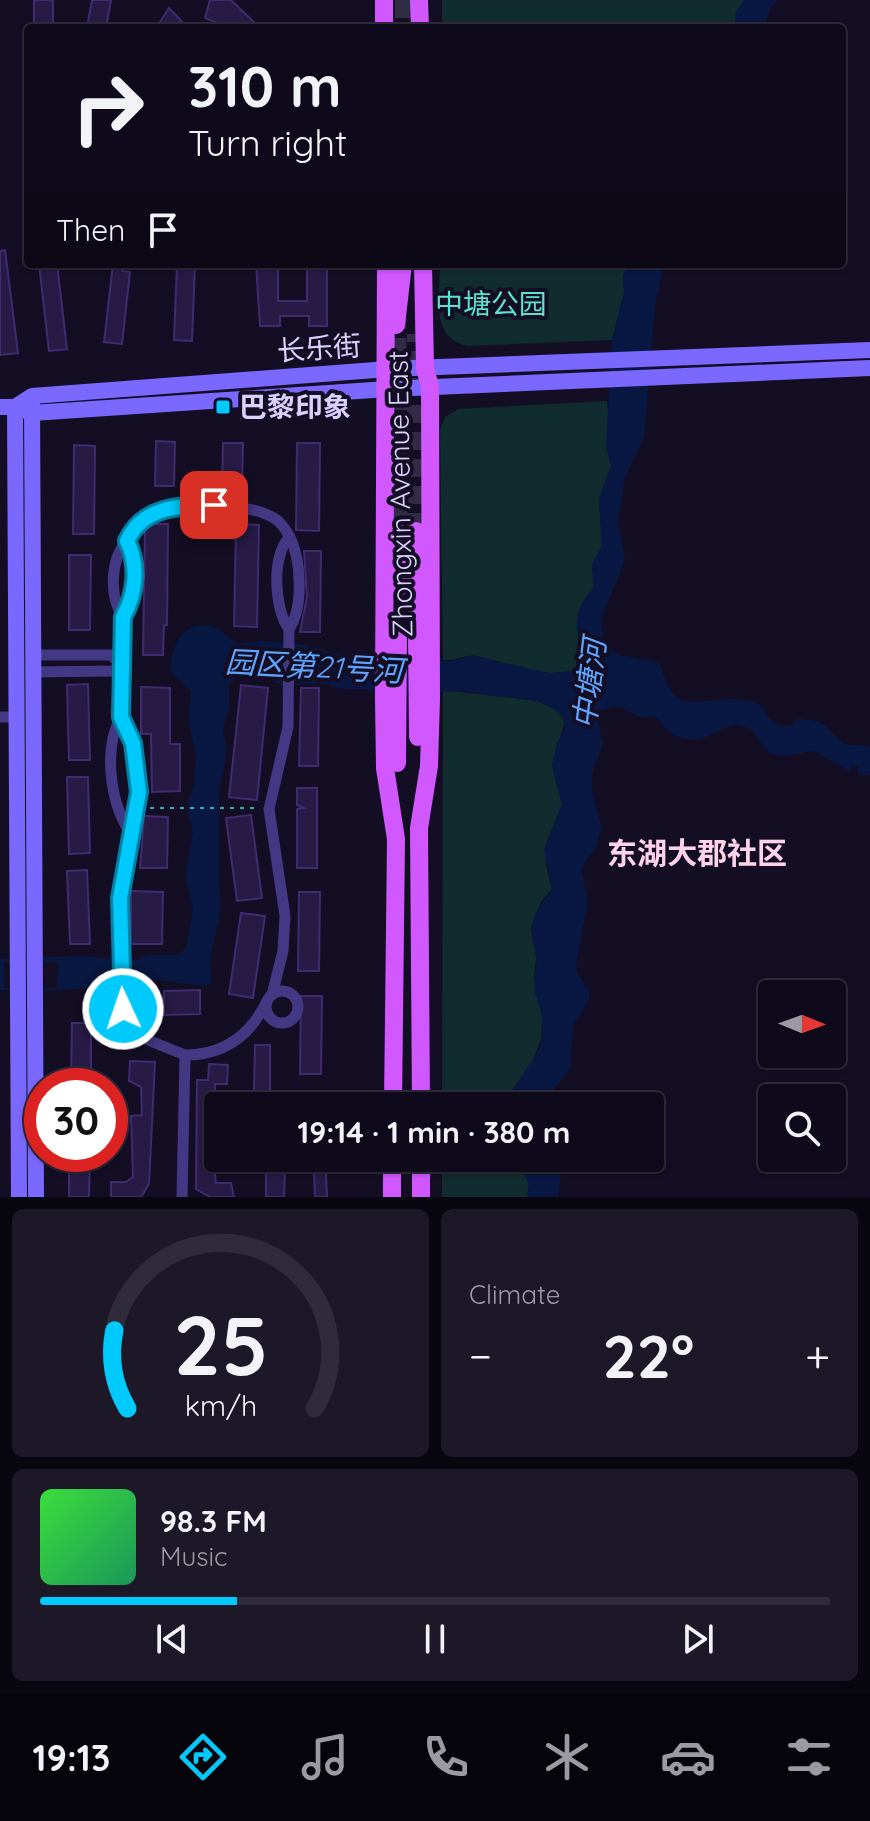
<!DOCTYPE html>
<meta charset="utf-8">
<style>
body{margin:0;font-family:Quicksand,"Noto Sans SC",sans-serif;background:#1d1828;color:#f1f3f6;height:100vh;display:flex;flex-direction:column;font-size:30px;white-space:nowrap}
*{box-sizing:border-box;margin:0}
p{font-size:26px;color:#9b9aa3}
.icon{flex:none;width:44px;height:44px;fill:none;stroke:currentColor;stroke-width:2;stroke-linecap:round;stroke-linejoin:round}
.map{position:relative;height:1197px;overflow:hidden}
.drawer{display:flex;flex-direction:column;gap:12px;padding:12px;background:#08060f;flex:1}
.drawer>*{flex:none}
.guide{position:absolute;left:24px;top:24px;width:822px;height:244px;border-radius:8px;box-shadow:0 2px 6px #0004,0 0 0 2px #2f2b3a;background:#0f0a1b;color:#f1f3f6;overflow:hidden}
.needle{width:52px;rotate:91deg}
.fabs{position:absolute;left:758px;top:980px;display:grid;gap:16px}
.fabs a{display:grid;place-items:center;width:88px;height:88px;border-radius:8px;background:#0f0a1b;box-shadow:0 2px 6px #0004,0 0 0 2px #2f2b3a;font-size:40px}
.speed{position:absolute;left:24px;top:1068px;display:flex;gap:16px;font-size:40px;font-weight:700;text-align:center}
.speed>*{display:grid;place-content:center;width:104px;height:104px;border-radius:50%;background:#0f0a1b;box-shadow:0 2px 6px #0004,0 0 0 2px #2f2b3a;line-height:1}
.speed .limit{border:12px solid #d22;background:#fff;color:#111}
.pin{position:absolute;display:grid;place-items:center;width:68px;height:68px;color:#fff;margin:-34px;border-radius:16px;box-shadow:0 4px 12px #0006}
.me{position:absolute;width:88px;margin:-44px;rotate:357deg;stroke-linejoin:round;filter:drop-shadow(0 0 6px #0008)}
.turn{display:flex;align-items:center;gap:28px;height:168px;padding:0 32px;font-size:36px}
.turn .icon{width:104px;height:104px;stroke-width:2.5}
.turn b{display:block;font-size:56px;line-height:68px}
.then{display:flex;align-items:center;height:76px;padding:0 32px;background:#0003;gap:16px;font-size:30px}
.big{font-size:60px;font-weight:800;line-height:1.1}
.drawer .card{flex:1;display:flex;flex-direction:column;justify-content:center;gap:12px;min-width:0;padding:0 28px;border-radius:12px;background:#1d1828}
.drawer .dial{align-items:center;gap:0}
.dial svg{height:208px;overflow:visible;fill:none;stroke:#2f2b3a;stroke-width:7;stroke-linecap:round;text-anchor:middle}
.dial text{fill:#f1f3f6;stroke:none}
.song{display:flex;align-items:center;gap:24px}
.cover{width:96px;height:96px;border-radius:12px;background:linear-gradient(135deg,hsl(120 70% 55%),hsl(150 70% 35%))}
.played{height:8px;border-radius:4px;background:linear-gradient(90deg,#00c9fc 25%,#2f2b3a 25%)}
.keys{display:flex;justify-content:space-around;direction:ltr}
.heat{display:flex;justify-content:space-between;align-items:center;font-size:44px;direction:ltr}
.drawer .tiles{flex:1;display:grid;gap:12px;grid-template-columns:1fr 1fr}
.card:last-child{grid-column:span 2}
.trip{position:absolute;left:204px;top:1092px;width:460px;height:80px;border-radius:8px;background:#0f0a1b;box-shadow:0 2px 6px #0004,0 0 0 2px #2f2b3a;font-weight:800;line-height:80px;text-align:center}
.tabs{display:flex;height:128px;justify-content:space-around;align-items:center;background:#06040b;color:#9b9aa3}
.tabs .icon{width:56px;height:56px}
.tabs .active{color:#00c9fc}
.tabs b{font-size:36px;color:#f1f3f6}
.map>svg:first-child{display:block}
</style>
<div class="map">
<svg width="870" height="1197" viewBox="0 0 870 1197">
<rect width="100%" height="100%" fill="#140e24"/>
<g fill="#112c2e">
<polygon points="442,0 744,0 735,20 737,28 442,28"/>
<path d="M440 264H629L623 275 624 292 612 340 468 346C429 339 440 294 440 264Z"/>
<path d="M607 401 609 426 606 446 611 466 599 499 602 546 592 567 594 586C576 609 571 626 587 654L585 665C559 686 502 660 474 656 463 655 454 661 443 660L440 430 445 417 458 409Z"/>
<polygon points="443,690 537,701 556,710 565,721 552,765 562,805 546,843 546,865 552,889 541,902 531,928 536,958 534,978 543,1010 541,1039 533,1060 511,1092 508,1106 442,1106"/>
<polygon points="442,1158 517,1158 529,1184 527,1197 442,1197"/>
</g>
<g fill="#091842">
<polygon points="744,0 777,0 770,7 764,28 738,28 735,13"/>
<path d="M629 264H664L655 305 644 437 625 477 618 522 625 560 601 619 604 645 619 655 659 662C663 672 668 690 676 697 692 711 733 689 763 706 769 720 774 728 792 725L798 718 821 722 844 744 870 746V775H858V766H850V772L814 751 787 756 769 753C761 746 758 734 749 729 723 713 710 754 673 734 665 730 661 722 655 716L641 718 619 706 599 711 598 724 603 743 592 774V791L602 828 596 847 581 869 588 901 576 965 577 973 589 990V1000L573 1026 570 1069 554 1088 549 1106H508C512 1081 535 1066 541 1041 545 1021 541 1011 535 993 532 981 538 968 536 956 529 916 530 922 552 889L544 850 562 805 552 765 557 743 565 729 563 718C541 691 504 702 475 692L344 689 320 683 282 685 256 674 235 677 229 684V707L223 730 227 752 219 792 220 915 210 958 212 983 206 986 157 980 68 990H0V959L82 956 131 961 150 955H178L186 948 193 910 185 874 193 833 187 805 194 785 196 757 188 716 191 691 170 671C171 647 183 618 213 627 224 630 229 640 240 644L260 641 299 644 360 659 453 661 472 655 549 673 579 670 585 665 587 654C570 625 575 610 594 586L592 564 602 546 599 499 611 466 606 446 612 340 624 292 623 275Z"/>
<polygon points="517,1158 556,1158 561,1172 558,1197 527,1197 529,1184"/>
</g>
<polygon fill="#140e24" points="4,961 58,962 57,988 4,988"/>
<g fill="#271a45" stroke="#402b71" stroke-width="2">
<rect x="34" y="0" width="19" height="28"/>
<polygon points="92,0 111,0 106,28 87,28"/>
<polygon points="210,0 231,0 260,28 230,28 205,18"/>
<polygon points="169,8 188,28 156,28"/>
<polygon points="5,250 18,353 0,355 0,251"/>
<polygon points="39,264 57,264 67,349 49,351"/>
<polygon points="113,264 123,264 122,271 130,272 122,344 104,342"/>
<polygon points="177,264 195,264 192,341 174,340"/>
<polygon points="256,264 278,264 278,301 307,301 307,264 327,264 327,326 309,326 309,316 280,316 280,326 260,326"/>
<polygon points="156,441 175,442 174,486 155,486"/>
<polygon points="223,443 243,443 242,487 222,487"/>
<polygon points="297,443 320,443 319,531 296,530"/>
<polygon points="74,445 95,446 94,534 73,534"/>
<polygon points="150,524 168,524 167,625 164,625 163,655 143,655 145,527"/>
<polygon points="236,524 259,525 257,627 234,626"/>
<polygon points="304,551 321,551 320,632 300,632 307,597"/>
<polygon points="69,555 91,555 90,630 69,630"/>
<polygon points="88,684 90,760 69,760 67,685"/>
<polygon points="241,685 268,688 257,800 229,797"/>
<polygon points="141,687 170,688 170,744 180,744 180,791 152,792 151,734 141,734"/>
<polygon points="301,688 319,688 318,766 299,766"/>
<polygon points="67,777 88,777 90,853 69,854"/>
<polygon points="297,788 317,788 317,868 297,868 297,809 304,808 297,805"/>
<polygon points="251,815 262,898 237,901 226,818"/>
<polygon points="144,816 168,817 167,868 140,868"/>
<polygon points="87,870 90,944 70,944 67,871"/>
<polygon points="131,891 163,892 162,944 131,944"/>
<polygon points="299,892 320,892 319,971 298,971"/>
<polygon points="241,913 265,916 253,998 229,994"/>
<polygon points="200,990 200,1014 164,1015 164,991"/>
<polygon points="301,996 322,996 321,1074 300,1074"/>
<polygon points="72,1023 91,1023 91,1086 71,1086"/>
<polygon points="255,1045 270,1045 270,1092 254,1092"/>
<polygon points="130,1061 155,1062 149,1184 141,1197 111,1197 111,1182 126,1182 133,1177 131,1116 142,1115 141,1087 129,1081"/>
<polygon points="209,1064 228,1065 227,1084 215,1084 214,1165 216,1183 231,1183 234,1197 210,1197 196,1189 197,1080 208,1080"/>
<polygon points="69,1154 90,1154 89,1197 69,1197"/>
<polygon points="266,1167 285,1167 284,1197 266,1197"/>
<polygon points="326,1172 327,1197 315,1197 314,1173"/>
</g>
<g fill="none" stroke-linecap="round" stroke-linejoin="round">
<g stroke="#322b45" stroke-width="18" stroke-dasharray="18 9" stroke-linecap="butt">
<polyline points="404,0 404,28"/>
<polyline points="397,311 399,533"/>
<polyline points="416,531 416,334"/>
</g>
<polyline stroke="#2db1b7" stroke-width="2" stroke-dasharray="4 6" stroke-linecap="butt" points="150,808 259,808"/>
<g stroke="#433883" stroke-width="11">
<path d="M127 541C131 533 133 526 140 520 168 498 245 501 274 518 281 522 286 530 290 537 271 554 274 609 289 629 304 607 301 560 290 537"/>
<polyline points="33,655 111,655 121,665 112,671 33,672"/>
<polyline points="0,717 17,717"/>
<path d="M121 717C142 748 146 799 129 831 110 801 103 748 121 717L123 617C136 594 139 565 127 541 110 559 109 597 123 617"/>
<polyline points="129,831 118,922 123,1009 129,1024 143,1038 185,1055 182,1197"/>
<circle cx="282" cy="1007" r="16"/>
<polyline points="272,995 283,951 285,916 269,809 288,727 289,629"/>
<path d="M185 1055C223 1055 249 1037 266 1003"/>
</g>
<g stroke="#7b68ff" stroke-width="16">
<polyline points="32,403 36,1197"/>
<polyline points="0,407 15,407 32,413 388,389 870,368"/>
<polyline points="15,407 32,396 388,369 870,350"/>
<polyline points="15,407 19,1197"/>
</g>
<g stroke="#d158ff" stroke-width="18">
<polyline points="384,0 384,28"/>
<polyline points="419,0 420,28"/>
<polyline points="386,264 384,698 385,768 396,839 393,1106"/>
<polyline points="396,325 403,264"/>
<polyline points="416,531 418,737"/>
<polyline points="399,587 399,533"/>
<polyline points="397,763 398,636"/>
<polyline points="421,1106 419,828 429,766 431,699 430,387 425,368 423,264"/>
<polyline points="421,1158 421,1197"/>
<polyline points="392,1197 392,1158"/>
</g>
</g>
<g fill="none" stroke-linecap="round" stroke-linejoin="round">
<defs>
<path id="route" d="M123 1009 120 898 139 792 133 743 121 717 123 617C136 594 139 565 127 541 143 506 179 506 214 505"/>
</defs>
<use href="#route" stroke="#0083a4" stroke-width="20"/>
<use href="#route" stroke="#00c9fc" stroke-width="14"/>
</g>
<rect fill="#00c9fc" stroke="#140e24" stroke-width="3" x="215" y="399" width="16" height="16" rx="4"/>
<g text-anchor="middle" stroke-width="8" stroke-linejoin="round" paint-order="stroke">
<g font-size="28" fill="#5be1cd" stroke="#140e24">
<text x="491" y="314">中塘公园</text>
</g>
<g font-size="28" fill="#dbd1ff" stroke="#140e24">
<text transform="translate(319 348) rotate(-4)" y="10">长乐街</text>
<text transform="translate(400 494) rotate(-91)" y="10">Zhongxin Avenue East</text>
</g>
<g font-size="28" font-weight="bold" fill="#dbd1ff" stroke="#140e24" text-anchor="start">
<text x="239" y="417">巴黎印象</text>
</g>
<g font-size="30" font-style="italic" fill="#5fa4ff" stroke="#140e24">
<text transform="translate(314 667) rotate(3)" y="10">园区第21号河</text>
<text transform="translate(590 684) rotate(-83)" y="10">中塘河</text>
</g>
<g font-size="30" font-weight="bold" fill="#ffd3ea" stroke="#140e24">
<text x="697" y="864">东湖大郡社区</text>
</g>
</g>
</svg>
<div class="fabs">
<a><svg class="needle" viewBox="-14 -14 28 28"><path d="M0-13l5 13h-10z" fill="#e53935"/><path d="M0 13l5-13h-10z" fill="#9b9aa3"/></svg></a>
<a><svg class="icon" aria-label="search" viewBox="0 0 24 24"><circle cx="10" cy="10" r="6"/><path d="M15 15l6 6"/></svg></a>
</div>
<div class="speed"><div class="limit">30</div></div>
<div class="pin" style="left:214px;top:505px;background:#d93025"><svg class="icon" aria-label="arrive" viewBox="0 0 24 24"><path d="M6 21V4h12l-3 4 3 4H6"/></svg></div>
<svg class="me" style="left:123px;top:1009px" viewBox="-20 -20 40 40"><circle r="17" fill="#00c9fc" stroke="#fff" stroke-width="3"/><path d="M0-11L8 9 0 5-8 9z" fill="#fff"/></svg>
<div class="trip">19:14 · 1 min · 380 m</div>
<div class="guide">
<div class="turn"><svg class="icon" aria-label="right" viewBox="0 0 24 24"><path d="M7 20v-9h11M14 6l5 5-5 5"/></svg><div><b>310 m</b>Turn right</div></div>
<div class="then">Then<svg class="icon" aria-label="arrive" viewBox="0 0 24 24"><path d="M6 21V4h12l-3 4 3 4H6"/></svg></div>
</div>
</div>
<section class="drawer">
<div class="tiles">
<div class="card dial"><svg viewBox="0 0 100 80">
<path d="M14 69A42 42 0 1 1 86 69"/>
<path d="M14 69A42 42 0 0 1 9 39" stroke="#00c9fc"/>
<text x="50" y="56" font-size="32" font-weight="700">25</text>
<text x="50" y="72" font-size="11">km/h</text>
</svg></div>
<div class="card"><p>Climate</p>
<div class="heat"><a>−</a><b class="big">22°</b><a>+</a></div>
</div>
<div class="card">
<div class="song"><i class="cover"></i><div><b>98.3 FM</b><p>Music</p></div></div>
<div class="played"></div>
<div class="keys"><svg class="icon" aria-label="previous" viewBox="0 0 24 24"><path d="M18 5L8 12l10 7zM5 5v14"/></svg><svg class="icon" aria-label="pause" viewBox="0 0 24 24"><path d="M8 5v14M16 5v14"/></svg><svg class="icon" aria-label="next" viewBox="0 0 24 24"><path d="M6 5l10 7-10 7zM19 5v14"/></svg></div>
</div>
</div>
</section>
<nav class="tabs">
<b>19:13</b>
<svg class="icon active" aria-label="directions" viewBox="0 0 24 24"><path d="M12 3l9 9-9 9-9-9zM9 14v-3h6M13 9l2 2-2 2"/></svg>
<svg class="icon" aria-label="music" viewBox="0 0 24 24"><path d="M9 18V5l10-2v13"/><circle cx="6" cy="18" r="3"/><circle cx="16" cy="16" r="3"/></svg>
<svg class="icon" aria-label="phone" viewBox="0 0 24 24"><path d="M5 4h4l2 5-3 2q2 4 5 5l2-3 5 2v4C11 20 4 13 5 4z"/></svg>
<svg class="icon" aria-label="climate" viewBox="0 0 24 24"><path d="M12 3v18M4 7l16 10M4 17L20 7"/></svg>
<svg class="icon" aria-label="car" viewBox="0 0 24 24"><path d="M5 17H2v-5l4-1 3-4h7l3 4 3 1v5h-3M9 17h6M6 11h13"/><circle cx="7" cy="17" r="2"/><circle cx="17" cy="17" r="2"/></svg>
<svg class="icon" aria-label="filters" viewBox="0 0 24 24"><path d="M4 7h16M4 17h16"/><circle cx="9" cy="7" r="2"/><circle cx="15" cy="17" r="2"/></svg>
</nav>
